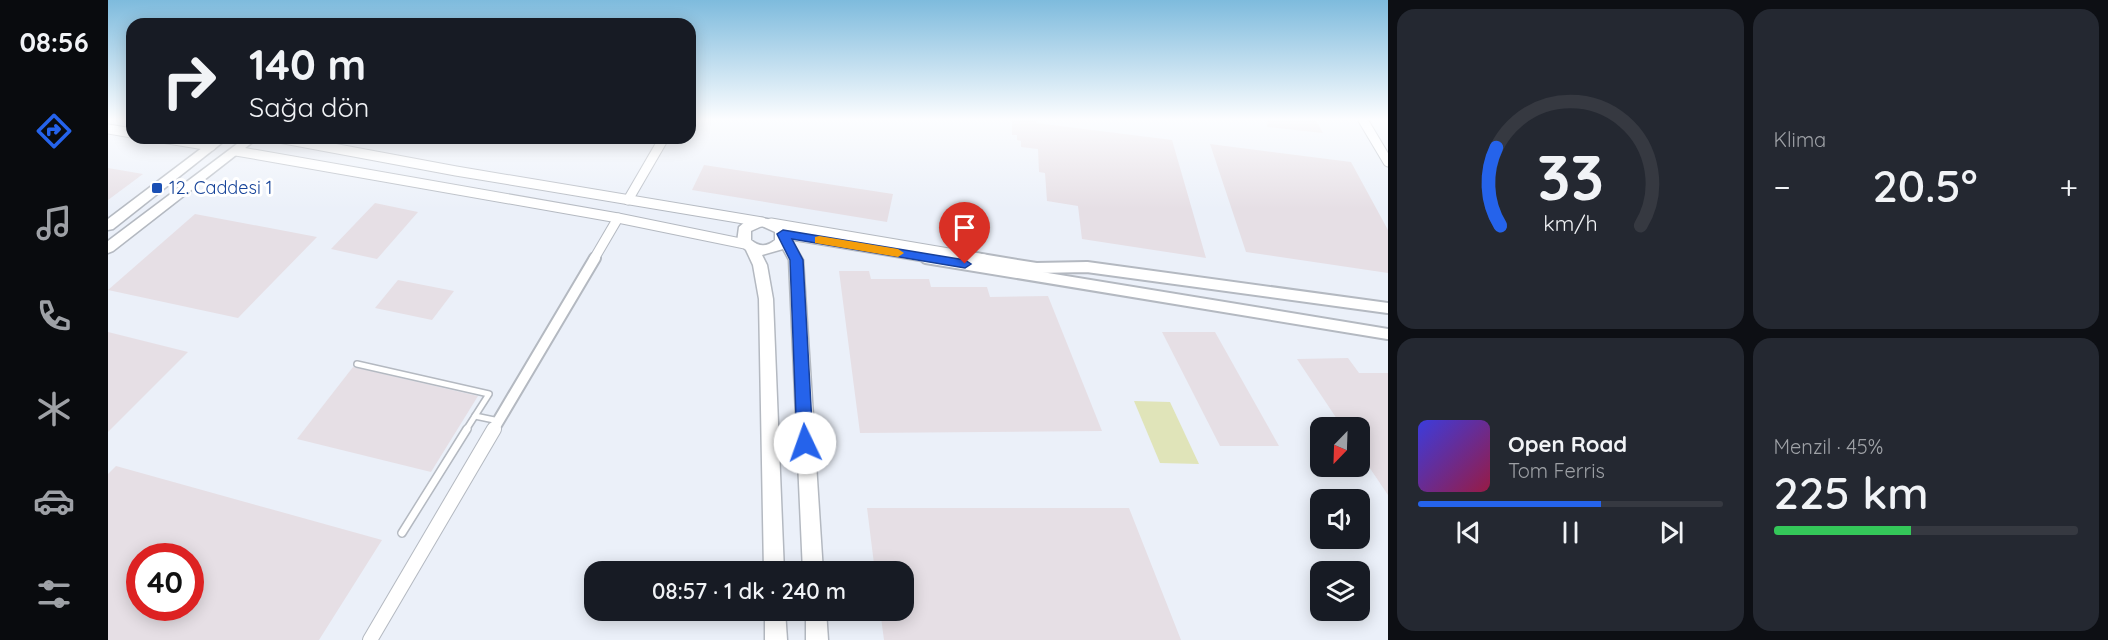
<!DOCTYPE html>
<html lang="tr">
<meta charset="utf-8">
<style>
body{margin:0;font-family:Quicksand,sans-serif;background:#242831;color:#f1f3f6;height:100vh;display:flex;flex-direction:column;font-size:22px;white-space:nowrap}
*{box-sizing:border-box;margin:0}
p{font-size:20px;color:#9ea1a6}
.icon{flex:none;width:33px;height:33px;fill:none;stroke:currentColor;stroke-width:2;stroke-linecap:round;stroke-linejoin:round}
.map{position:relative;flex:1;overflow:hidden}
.drawer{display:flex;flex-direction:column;gap:9px;padding:9px;background:#0d0f14;width:720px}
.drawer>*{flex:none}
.hud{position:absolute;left:18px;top:18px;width:570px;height:126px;border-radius:18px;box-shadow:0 3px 15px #0003;background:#171b24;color:#f1f3f6;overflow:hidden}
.needle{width:39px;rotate:203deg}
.fabs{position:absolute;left:1202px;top:417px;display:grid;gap:12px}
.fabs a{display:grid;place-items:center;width:60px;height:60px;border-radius:12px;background:#171b24;box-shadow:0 3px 15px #0003;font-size:30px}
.speed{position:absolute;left:18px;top:543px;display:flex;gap:12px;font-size:30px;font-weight:700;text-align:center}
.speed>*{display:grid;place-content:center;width:78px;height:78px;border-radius:50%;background:#171b24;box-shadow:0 3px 15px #0003;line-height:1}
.speed .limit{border:9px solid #d22;background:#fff;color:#111}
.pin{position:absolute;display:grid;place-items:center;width:51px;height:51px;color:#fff;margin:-62px -26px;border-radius:50% 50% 50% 0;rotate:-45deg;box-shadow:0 0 6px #0007}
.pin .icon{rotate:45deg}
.me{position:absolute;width:66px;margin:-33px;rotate:357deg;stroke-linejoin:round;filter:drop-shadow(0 0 4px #0008)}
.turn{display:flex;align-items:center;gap:21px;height:126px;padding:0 24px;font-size:27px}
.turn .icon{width:78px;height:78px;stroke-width:2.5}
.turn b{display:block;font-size:42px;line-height:51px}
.big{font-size:45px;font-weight:600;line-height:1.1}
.drawer .card{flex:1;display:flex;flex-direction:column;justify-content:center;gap:9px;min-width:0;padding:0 21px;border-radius:18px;background:#242831}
.drawer .dial{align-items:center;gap:0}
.dial svg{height:156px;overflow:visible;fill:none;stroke:#363941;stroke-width:7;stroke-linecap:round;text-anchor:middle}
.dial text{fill:#f1f3f6;stroke:none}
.song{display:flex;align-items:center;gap:18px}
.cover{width:72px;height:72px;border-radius:9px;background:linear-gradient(135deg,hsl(240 70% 55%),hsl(340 70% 35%))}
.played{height:6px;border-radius:3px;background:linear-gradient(90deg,#2563eb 60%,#363941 60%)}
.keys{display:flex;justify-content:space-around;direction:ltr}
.heat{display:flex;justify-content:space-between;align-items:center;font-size:33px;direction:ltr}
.charge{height:9px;border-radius:4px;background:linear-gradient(90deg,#34c759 45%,#363941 0)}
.drawer .tiles{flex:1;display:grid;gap:9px;grid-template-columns:repeat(2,1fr)}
.trip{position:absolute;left:476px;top:561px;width:330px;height:60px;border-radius:18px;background:#171b24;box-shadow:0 3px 15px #0003;font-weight:600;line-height:60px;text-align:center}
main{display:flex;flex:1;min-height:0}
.tab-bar{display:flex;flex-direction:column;width:108px;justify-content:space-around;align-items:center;background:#090b0e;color:#9ea1a6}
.tab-bar .icon{width:42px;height:42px}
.tab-bar .active{color:#2563eb}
.tab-bar b{font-size:27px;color:#f1f3f6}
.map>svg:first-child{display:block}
</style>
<main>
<nav class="tab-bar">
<b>08:56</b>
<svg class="icon active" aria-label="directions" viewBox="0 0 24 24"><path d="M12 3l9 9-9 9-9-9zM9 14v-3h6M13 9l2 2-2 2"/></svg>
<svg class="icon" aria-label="music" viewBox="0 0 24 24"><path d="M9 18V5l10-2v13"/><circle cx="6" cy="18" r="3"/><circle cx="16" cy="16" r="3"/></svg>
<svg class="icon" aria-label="phone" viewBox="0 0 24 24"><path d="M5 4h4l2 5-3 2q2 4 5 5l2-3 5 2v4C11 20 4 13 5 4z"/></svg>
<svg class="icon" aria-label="climate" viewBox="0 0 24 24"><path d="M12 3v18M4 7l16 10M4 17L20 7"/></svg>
<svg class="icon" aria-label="car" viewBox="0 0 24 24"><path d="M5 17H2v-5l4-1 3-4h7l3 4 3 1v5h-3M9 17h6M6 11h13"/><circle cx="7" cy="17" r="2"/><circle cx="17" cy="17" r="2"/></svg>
<svg class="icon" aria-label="filters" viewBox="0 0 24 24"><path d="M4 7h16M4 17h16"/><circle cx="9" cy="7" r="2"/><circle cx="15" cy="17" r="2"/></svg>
</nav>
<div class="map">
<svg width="1280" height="640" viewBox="0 0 1280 640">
<rect width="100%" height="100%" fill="#f9fbfe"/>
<path fill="#ebf0f9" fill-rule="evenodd" d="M0 120H24V138H582V120H1280V640H0ZM1212 428H1251V466H1212ZM1212 500H1251V538H1212ZM32 556H82V608H32ZM486 572H795V610H486ZM1212 572H1251V610H1212Z"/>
<polygon fill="#e0e4b9" points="1026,401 1062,402 1091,464 1052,463"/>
<g fill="#e6dfe5" fill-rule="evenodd">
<polygon points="904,120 928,120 928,123 1064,140 1098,258 974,239 970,206 939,201 937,173 931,172 930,149 913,147 913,141 909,140 909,135 904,135"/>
<polygon points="1160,120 1208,120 1215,133 1159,127"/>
<polygon points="1102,144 1243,162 1280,230 1280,273 1138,252"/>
<polygon points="596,165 785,194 779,222 584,190"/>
<polygon points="0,168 35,174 0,200"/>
<polygon points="267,203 310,212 269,259 223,249"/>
<polygon points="87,214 209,237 130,318 0,290"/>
<polygon points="731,271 761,271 763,279 821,279 823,287 879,287 882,297 940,296 994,431 752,433"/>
<polygon points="290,280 346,291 324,320 267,308"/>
<polygon points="0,332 80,352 0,432"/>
<polygon points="1054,332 1107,332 1171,446 1112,446"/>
<polygon points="1240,358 1251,373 1280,373 1280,495 1251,452 1251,428 1235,428 1189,359"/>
<polygon points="245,367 370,396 323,472 189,439"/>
<path d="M8 466 274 540 211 640H0V474ZM32 556H82V608H32Z"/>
<polygon points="759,508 1021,508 1073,640 776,640 772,610 795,610 795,572 767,572"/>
</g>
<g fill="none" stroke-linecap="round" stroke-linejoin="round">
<defs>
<g id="lane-far1">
<polyline points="249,364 381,394 358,430"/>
<polyline points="367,416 391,421"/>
</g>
<polyline id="lane" points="294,533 359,429"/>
<g id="street-far2">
<polyline points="1255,120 1280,162"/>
<polyline points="0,129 24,133"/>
<polyline points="54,138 103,146"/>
<polyline points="171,138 348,171 654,222"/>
<polyline points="128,151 510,218 637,244"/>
<polyline points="520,200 556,138"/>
<polyline points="663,223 876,259"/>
<polyline points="675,234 827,259"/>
<polyline points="486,259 510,218"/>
</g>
<g id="street-far1">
<polyline points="818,258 1280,334"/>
<polyline points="867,258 928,268 979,267 1280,308"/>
<polyline points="385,430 487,258"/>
</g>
<polyline id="street" points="262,640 386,429"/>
<g id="secondary">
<polygon points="107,138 120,138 5,229 0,230 0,219"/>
<polygon points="137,138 150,138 5,251 0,253 0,241"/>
<path d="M654 218 670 221 679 227 681 236 695 260 715 572H695L681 260 675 249 654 255 659 265 665 299 676 572H656L651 299 645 265 638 250 629 242 631 227 638 221ZM654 226 667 232V240C659 247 651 247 643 240V231Z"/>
<polygon points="657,610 677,610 679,640 657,640"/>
<polygon points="698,610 718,610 720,640 698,640"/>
</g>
</defs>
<use href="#lane-far1" stroke="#b4b9c1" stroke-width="8"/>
<use href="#lane" stroke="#b4b9c1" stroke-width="10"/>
<use href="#street-far2" stroke="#b4b9c1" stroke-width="11"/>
<use href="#street-far1" stroke="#b4b9c1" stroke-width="14"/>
<use href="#street" stroke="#b4b9c1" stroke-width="16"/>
<use href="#secondary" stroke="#b4b9c1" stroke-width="3"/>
<use href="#lane-far1" stroke="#fff" stroke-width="5"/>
<use href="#lane" stroke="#fff" stroke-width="7"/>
<use href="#street-far2" stroke="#fff" stroke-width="9"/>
<use href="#street-far1" stroke="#fff" stroke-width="10"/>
<use href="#street" stroke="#fff" stroke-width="14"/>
<use href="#secondary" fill="#fff" fill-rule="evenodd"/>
</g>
<linearGradient id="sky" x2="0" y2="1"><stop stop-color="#7ebbdd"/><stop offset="0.57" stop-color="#fcfdff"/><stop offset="1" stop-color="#fcfdff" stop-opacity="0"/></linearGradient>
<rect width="1280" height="209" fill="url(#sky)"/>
<polygon fill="#2563eb" stroke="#184099" stroke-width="1.5" points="675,230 857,260 863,264 857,268 684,239 695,260 705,443 703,448 697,450 692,448 689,443 682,260 669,234"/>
<polygon fill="#f59e0b" points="711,236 790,249 796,253 790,257 707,243 707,237"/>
<rect fill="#1a4fb4" stroke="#fff" stroke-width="2" x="43" y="182" width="12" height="12" rx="3"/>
<g text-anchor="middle" stroke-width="6" stroke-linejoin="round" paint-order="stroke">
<g font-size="18" fill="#164399" stroke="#fff" text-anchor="start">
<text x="61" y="194">12. Caddesi 1</text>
</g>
</g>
</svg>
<div class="fabs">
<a><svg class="needle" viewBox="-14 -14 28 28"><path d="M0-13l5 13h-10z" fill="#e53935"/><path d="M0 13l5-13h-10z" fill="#9ea1a6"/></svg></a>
<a><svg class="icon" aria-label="sound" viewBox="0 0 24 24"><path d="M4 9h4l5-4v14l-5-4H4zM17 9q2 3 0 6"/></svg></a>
<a><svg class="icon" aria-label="layers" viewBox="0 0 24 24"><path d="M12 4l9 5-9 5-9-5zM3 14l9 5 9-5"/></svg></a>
</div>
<div class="speed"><div class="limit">40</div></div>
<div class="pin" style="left:857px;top:264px;background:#d93025"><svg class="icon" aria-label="arrive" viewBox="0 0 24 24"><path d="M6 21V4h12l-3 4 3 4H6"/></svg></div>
<svg class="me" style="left:697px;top:443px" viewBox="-20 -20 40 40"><circle r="19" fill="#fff"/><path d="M0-13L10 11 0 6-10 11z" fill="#2563eb"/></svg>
<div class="trip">08:57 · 1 dk · 240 m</div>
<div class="hud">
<div class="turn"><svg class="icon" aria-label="right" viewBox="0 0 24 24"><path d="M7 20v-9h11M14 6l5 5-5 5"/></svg><div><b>140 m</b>Sağa dön</div></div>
</div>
</div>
<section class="drawer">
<div class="tiles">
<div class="card dial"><svg viewBox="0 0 100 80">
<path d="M14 69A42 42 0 1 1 86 69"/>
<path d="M14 69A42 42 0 0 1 12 29" stroke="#2563eb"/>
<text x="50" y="56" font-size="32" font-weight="700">33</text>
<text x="50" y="72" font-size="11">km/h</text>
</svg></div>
<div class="card"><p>Klima</p>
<div class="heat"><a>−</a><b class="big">20.5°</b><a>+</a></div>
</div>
<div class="card">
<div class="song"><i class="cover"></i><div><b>Open Road</b><p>Tom Ferris</p></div></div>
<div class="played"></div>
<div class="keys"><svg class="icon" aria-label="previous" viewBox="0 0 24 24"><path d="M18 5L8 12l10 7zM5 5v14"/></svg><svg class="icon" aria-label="pause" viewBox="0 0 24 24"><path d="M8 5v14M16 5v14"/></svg><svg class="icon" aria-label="next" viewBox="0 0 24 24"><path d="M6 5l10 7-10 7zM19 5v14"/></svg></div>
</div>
<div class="card"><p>Menzil · 45%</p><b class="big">225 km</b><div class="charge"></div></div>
</div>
</section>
</main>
